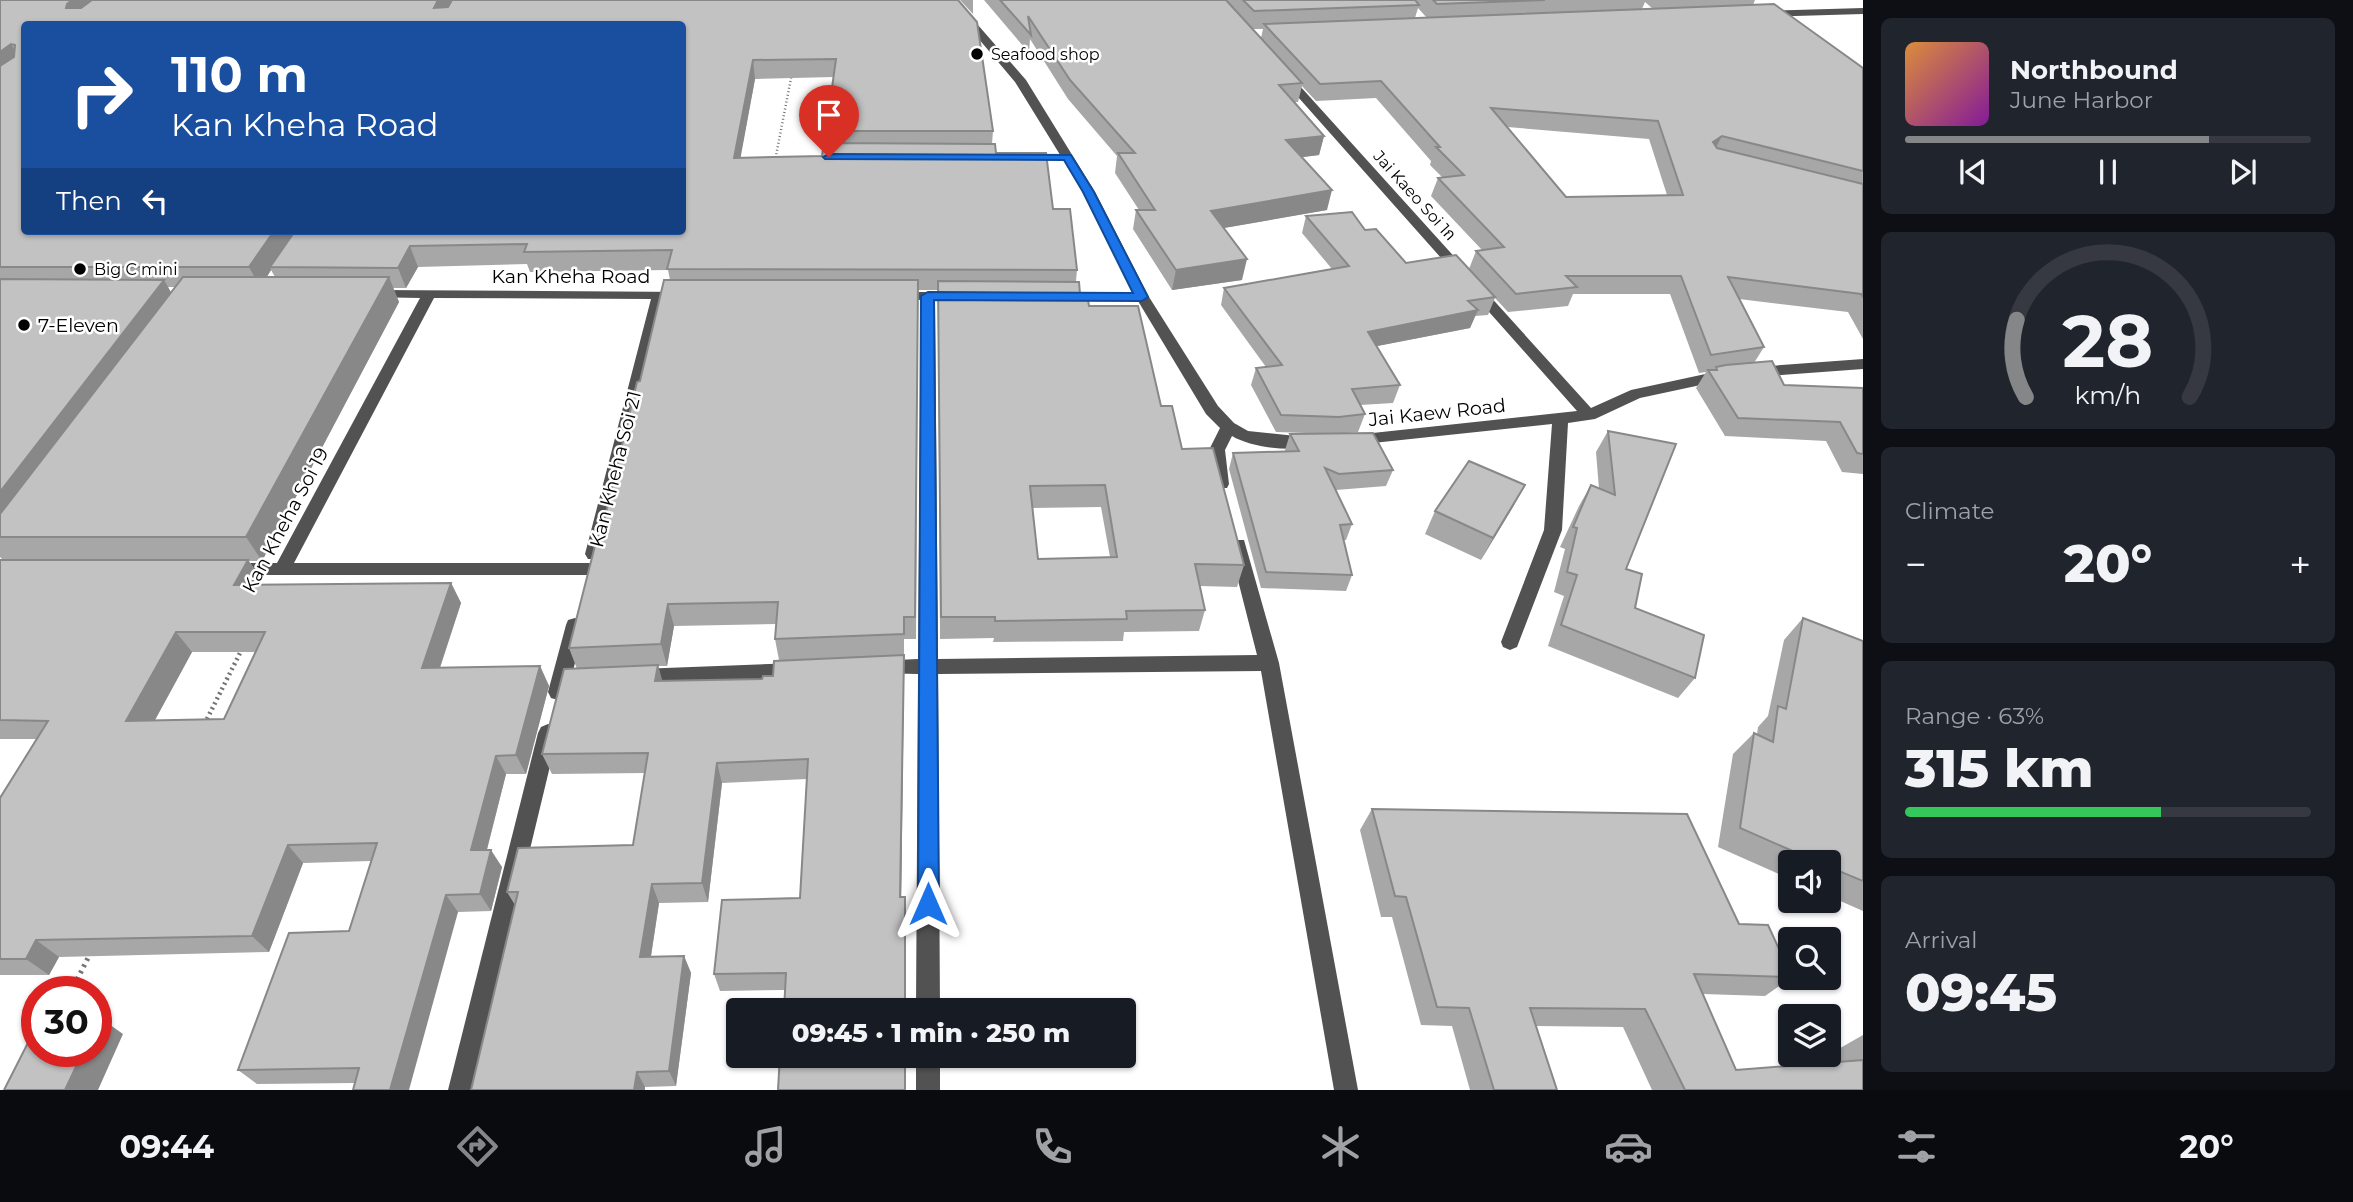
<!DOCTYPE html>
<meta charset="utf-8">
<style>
body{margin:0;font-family:Montserrat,Sarabun,sans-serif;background:#20242c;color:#f1f3f6;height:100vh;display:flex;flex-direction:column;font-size:26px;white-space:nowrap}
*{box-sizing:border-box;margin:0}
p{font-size:23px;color:#9ea1a6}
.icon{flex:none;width:38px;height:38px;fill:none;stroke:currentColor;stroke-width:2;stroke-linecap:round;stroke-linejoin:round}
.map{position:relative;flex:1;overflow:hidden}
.sheet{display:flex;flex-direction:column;gap:18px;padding:18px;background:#0d0f14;width:490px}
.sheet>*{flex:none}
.top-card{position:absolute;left:21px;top:21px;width:665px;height:214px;border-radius:7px;box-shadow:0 2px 5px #0004;background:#1a4fa0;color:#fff;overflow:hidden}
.buttons{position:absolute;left:1778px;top:850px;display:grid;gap:14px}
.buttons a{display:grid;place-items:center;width:63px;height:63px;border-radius:7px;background:#171b24;box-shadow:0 2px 5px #0004;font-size:35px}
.speed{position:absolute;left:21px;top:976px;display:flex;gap:14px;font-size:35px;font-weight:700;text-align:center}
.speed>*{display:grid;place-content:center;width:91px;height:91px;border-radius:50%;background:#171b24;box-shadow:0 2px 5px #0004;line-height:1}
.speed .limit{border:10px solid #d22;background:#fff;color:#111}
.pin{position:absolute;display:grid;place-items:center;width:60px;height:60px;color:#fff;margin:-72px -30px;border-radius:50% 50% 50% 0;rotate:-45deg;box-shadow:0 0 7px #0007}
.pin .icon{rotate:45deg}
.me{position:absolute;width:77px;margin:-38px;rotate:0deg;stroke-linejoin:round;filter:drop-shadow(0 0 5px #0008)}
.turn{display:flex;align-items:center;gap:24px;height:147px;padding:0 35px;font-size:32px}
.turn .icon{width:91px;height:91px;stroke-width:2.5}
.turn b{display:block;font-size:49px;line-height:60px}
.then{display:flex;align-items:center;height:66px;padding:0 35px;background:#0003;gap:14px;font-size:26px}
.big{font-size:52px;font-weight:800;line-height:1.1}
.sheet .tile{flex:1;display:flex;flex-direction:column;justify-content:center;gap:10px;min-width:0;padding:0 24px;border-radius:10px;background:#20242c}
.sheet .dial{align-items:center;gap:0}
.dial svg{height:182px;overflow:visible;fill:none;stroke:#363941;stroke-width:7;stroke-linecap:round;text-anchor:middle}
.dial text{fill:#f1f3f6;stroke:none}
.song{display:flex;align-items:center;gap:21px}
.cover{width:84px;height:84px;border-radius:10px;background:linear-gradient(135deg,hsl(30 70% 55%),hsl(290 70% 35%))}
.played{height:7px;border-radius:4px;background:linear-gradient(90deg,#858687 75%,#363941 75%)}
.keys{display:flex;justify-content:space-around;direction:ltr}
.heat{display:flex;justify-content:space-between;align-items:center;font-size:38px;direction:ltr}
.charge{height:10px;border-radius:5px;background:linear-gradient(90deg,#34c759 63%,#363941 0)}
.trip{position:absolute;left:726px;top:998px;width:410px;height:70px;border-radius:7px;background:#171b24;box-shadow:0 2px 5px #0004;font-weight:800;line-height:70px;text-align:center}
.tab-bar{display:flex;height:112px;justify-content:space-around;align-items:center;background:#090b0e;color:#9ea1a6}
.tab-bar .icon{width:49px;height:49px}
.tab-bar .active{color:#858687}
.tab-bar b{font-size:32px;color:#f1f3f6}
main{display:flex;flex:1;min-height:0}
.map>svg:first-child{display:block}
</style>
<main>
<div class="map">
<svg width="1863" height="1090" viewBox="0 0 1863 1090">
<rect width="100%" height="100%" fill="#fff"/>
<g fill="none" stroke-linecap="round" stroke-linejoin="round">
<polyline stroke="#747474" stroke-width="2.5" stroke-dasharray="1 2.5" stroke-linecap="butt" points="775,161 792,73"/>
<polyline stroke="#747474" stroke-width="4.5" stroke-dasharray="2 3.5" stroke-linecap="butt" points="207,719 242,649"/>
<g stroke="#747474" stroke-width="5" stroke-dasharray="2.5 4.5" stroke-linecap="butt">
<polyline points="206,722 208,717"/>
<polyline points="71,992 91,952"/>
</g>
<g fill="#525252" fill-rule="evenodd">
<path d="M946 0H956L1026 80 1095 192 1149 297 1218 406 1234 423 1248 431 1315 438 1317 442 1315 446C1292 452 1252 448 1232 436L1225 450 1229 484 1227 488H1215L1209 450 1220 428 1206 414 1138 301 1065 300 1058 296 1065 292 1133 293 1083 192 1015 82Z"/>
<polygon points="1863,8 1863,14 1762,17 1757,14 1762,11"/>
<polygon points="1282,75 1290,75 1591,408 1631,390 1724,370 1732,375 1724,380 1640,398 1595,419 1568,423 1562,530 1517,647 1510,650 1503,647 1501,642 1544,530 1552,424 1354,445 1346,440 1354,435 1577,411 1282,79"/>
<polygon points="372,290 688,292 688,298 665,299 600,559 588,559 585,554 651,299 434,298 294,563 590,563 596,565 599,570 596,575 225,575 222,570 225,565 231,563 277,563 420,298 367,297 365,294"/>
<polygon points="897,292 960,292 967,296 960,300 935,300 938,659 1257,655 1229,545 1232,540 1244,540 1279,663 1358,1090 1334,1090 1261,671 938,674 940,1010 916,1010 918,674 874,673 871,667 874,661 918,659 921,300 892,299 890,296"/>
<polygon points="1863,359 1863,369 1756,377 1748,372 1756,367"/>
<polygon points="575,618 582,620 584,625 568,692 565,698 558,700 551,698 548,692 566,625 568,620"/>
<polygon points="797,663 804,665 807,671 804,677 797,679 639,685 632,683 629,677 632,671 639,669"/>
<polygon points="548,724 555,727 558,733 472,1090 448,1090 538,733 541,727"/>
<rect x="916" y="1055" width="24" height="35"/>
</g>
</g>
<g fill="#a7a7a7" fill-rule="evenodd">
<path d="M0 0H958L993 131 992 144 996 153 1053 209 1077 270 1076 281 1080 294 1161 406 1182 449 1244 565 1237 587 1200 586 1205 610 1199 631 1124 632 1123 641 993 642 994 638 940 639 938 290H918L916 639H904V656L901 897 906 915 785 990 720 991 714 974 800 898 807 779 722 783 708 902 659 903 651 957 684 956 691 973 676 1086 645 1087V1090H471L515 905 507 892 633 845 645 773 552 774 542 754 577 669 569 648 602 530 640 381 670 280 668 270 530 272 527 264 418 267 406 288H393L399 302 262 561H249L262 580 259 585 451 583 461 603 440 668 540 666 549 686 526 774H506L487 850 502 867 491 911 458 912 355 1083 257 1084 238 1070 349 931 371 861 303 863 269 952 59 957 49 975H0V798L36 739H0V560H3L0 557ZM682 24V231H24ZM834 77 826 131V143L822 156 740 158 755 79ZM271 270 275 277H267ZM168 287H175L171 293ZM1101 507 1110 557 1038 559 1032 508ZM776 624 775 639 779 660 773 676 762 679 662 681 658 666H667L674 626ZM192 652H255L224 719 155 720Z"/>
<polygon points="960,0 973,0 973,14"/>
<path d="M984 0H1755L1753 5 1863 68V339L1848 312 1739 299 1764 347 1754 363 1784 385 1863 388V474L1842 472 1826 441 1725 436 1696 388 1706 372 1699 373 1670 294H1573L1568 306 1508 312 1495 298 1488 315 1475 316 1470 328 1377 346 1400 385 1393 403 1360 405 1365 414 1358 432 1346 433 1393 470 1386 486 1336 490 1352 524 1346 540H1343L1352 575 1346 591 1261 588 1229 469 1233 453 1286 452 1285 450 1290 434 1306 433 1276 432 1251 385 1256 368 1266 367 1221 305 1224 288 1332 269 1302 233 1306 216 1365 230 1406 263 1469 269 1476 251 1482 250 1431 196 1438 178H1443L1430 165 1431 161 1376 98 1316 101 1302 86 1298 102H1295L1324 136 1319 155 1301 157 1327 210 1223 228 1242 280 1172 290 1133 229 1136 210H1139L1115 173 1117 156 1068 99 1030 39 1029 53ZM1645 2 1653 9H1642ZM1418 8 1427 18H1415ZM1253 29H1263L1261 38ZM1507 127 1649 139 1667 195 1566 197Z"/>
<polygon points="1608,431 1626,569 1635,608 1695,678 1678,698 1548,646 1564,596 1554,592 1565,549 1560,547 1579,506 1591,485 1599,489 1596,452"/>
<polygon points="1525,485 1481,560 1425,534 1435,511"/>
<polygon points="1803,618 1863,641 1863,911 1829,896 1829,863 1790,863 1790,879 1718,847 1733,754 1754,733 1757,735 1758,727 1768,716 1784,640"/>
<polygon points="1372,809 1739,924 1790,973 1791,978 1765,996 1703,994 1736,1070 1841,1062 1835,1051 1863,1035 1863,1090 1652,1090 1623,1027 1536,1026 1557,1090 1470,1090 1452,1026 1421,1025 1392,917 1381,917 1360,830"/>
</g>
<g fill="#888">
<polygon points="72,0 106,0 76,22 66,8 67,4"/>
<polygon points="438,0 454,0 440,24 434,8"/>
<polygon points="11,44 22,63 0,79 0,52"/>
<polygon points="753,60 755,79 737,177 734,158"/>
<polygon points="1324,136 1319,155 1281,160 1286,140"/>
<polygon points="1722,136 1713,153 1713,142"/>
<polygon points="1332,190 1327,210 1207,231 1211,211"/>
<polygon points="274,231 298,231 270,267 271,270 260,287 249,267"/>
<polygon points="410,246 418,267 406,288 398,268"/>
<polygon points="1247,259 1242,280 1172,290 1176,270"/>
<polygon points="389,277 399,302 262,561 246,537"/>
<polygon points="164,280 176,301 0,536 0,492"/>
<polygon points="1478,310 1470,328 1362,349 1368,332"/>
<polygon points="1525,485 1513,507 1481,560 1493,538"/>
<polygon points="248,560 262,580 248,606 234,585"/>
<polygon points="451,583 461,603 433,688 422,668"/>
<polygon points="668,604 674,626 667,666 661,644"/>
<polygon points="176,632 192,652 144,740 126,721"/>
<polygon points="904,655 904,676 901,915 900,897"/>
<polygon points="658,665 664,687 655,681"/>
<polygon points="540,666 549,686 526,774 516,755"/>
<polygon points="496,756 506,774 482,868 471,850"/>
<polygon points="717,763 722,783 708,902 702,883"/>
<polygon points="288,845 303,863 269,952 252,936"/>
<polygon points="491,850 502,867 491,911 480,894"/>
<polygon points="652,884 659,903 648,974 640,957"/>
<polygon points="446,895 458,912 409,1090 390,1090"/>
<polygon points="905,897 906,915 905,1010"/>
<polygon points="36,940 59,957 49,975 26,959"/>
<polygon points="684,956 691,973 676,1086 669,1071"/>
<polygon points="99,1017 123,1034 98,1090 65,1090 83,1052 96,1052 96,1023"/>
<polygon points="637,1072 645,1087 645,1090 634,1090"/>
</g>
<g fill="#c2c2c2" stroke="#888" stroke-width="2" fill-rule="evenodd">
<polygon points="0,0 72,0 67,4 66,8 81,8 92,0 438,0 434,8 448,7 452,0 958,0 977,22 993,131 826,131 836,59 753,60 734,158 822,156 824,143 995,144 996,153 1046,153 1053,209 1070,209 1077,270 667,269 672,250 524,252 527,244 410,246 398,268 270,267 295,231 682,231 682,24 24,24 24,231 274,231 249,267 0,267 0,66 14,57 15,45 11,44 0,52"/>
<polygon points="1000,0 1226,0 1302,83 1279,85 1324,136 1286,140 1332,190 1211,211 1247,259 1176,270 1136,210 1155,210 1118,153 1135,153 1070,80 1028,16 1031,35"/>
<polygon points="1243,0 1415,0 1419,5 1254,11"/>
<polygon points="1433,0 1545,0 1437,4"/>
<path d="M1774 4 1863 68V171L1722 136 1713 142 1717 148 1863 184V297L1861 294 1728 277 1764 347 1711 355 1681 276H1566L1577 287 1516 294 1476 251 1504 247 1438 178 1464 175 1436 147H1440L1381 81 1320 84 1264 24ZM1491 108 1658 121 1683 195 1566 197Z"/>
<polygon points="1352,212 1365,230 1376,229 1406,263 1456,255 1495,297 1468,301 1478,310 1368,332 1400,385 1352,389 1365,414 1339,417 1281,415 1256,368 1282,365 1224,288 1349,266 1306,216"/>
<polygon points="183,277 389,277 246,537 0,537 0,514"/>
<polygon points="0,279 164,280 0,492"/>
<polygon points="664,280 918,280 915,617 904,617 904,634 775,639 778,602 668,604 661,644 569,648 599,530 602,530 637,382 640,381"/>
<path d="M938 281 1079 282 1080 294H1087L1089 306H1138L1161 406H1172L1182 449 1213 448 1244 565 1195 564 1205 610 1126 611 1127 619 995 621V617H941ZM1105 485 1117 557 1038 559 1030 486Z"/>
<polygon points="1772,361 1784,385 1863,388 1863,454 1857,453 1840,422 1738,418 1708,370 1717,370 1716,367 1726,365"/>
<polygon points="1608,431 1676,444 1626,569 1642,574 1635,608 1704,635 1695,678 1561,625 1577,575 1567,572 1577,528 1573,527 1591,485 1615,495"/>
<polygon points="1373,433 1393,470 1339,474 1325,468 1352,524 1340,525 1352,575 1266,572 1233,453 1299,451 1290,434"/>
<polygon points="1469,461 1525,485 1493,538 1435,511"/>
<path d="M0 560H248L234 585 451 583 422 668 540 666 516 755 496 756 471 850H491L480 894 446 895 390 1090H353L359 1068 238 1070 289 933 349 931 377 843 288 845 252 936 36 940 26 959H0V798L48 721 0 720ZM176 632H265L224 719 126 721Z"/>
<polygon points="1803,618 1863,641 1863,881 1829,867 1829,863 1820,863 1740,828 1754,733 1773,742 1778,706 1786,709"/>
<polygon points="904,655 900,897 905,897 905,1010 784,1010 786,973 714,974 722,900 800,898 808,759 717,763 702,883 652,884 640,957 684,956 669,1071 637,1072 634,1090 471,1090 518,892 507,892 518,848 633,845 648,753 542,754 564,669 658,665 655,681 762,679 763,676 773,676 774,661"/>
<polygon points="1372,809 1687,814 1739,924 1768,925 1790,973 1790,977 1694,974 1736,1070 1863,1060 1863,1090 1685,1090 1645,1009 1530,1008 1557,1090 1494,1090 1469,1008 1437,1007 1406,897 1395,896"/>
<polygon points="37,1025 37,1052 83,1052 65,1090 4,1090"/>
<polygon points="780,1055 905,1055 905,1090 778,1090"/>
</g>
<polygon fill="#1a73e8" stroke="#114b97" stroke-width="2" points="829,154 1071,155 1094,192 1148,297 1142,301 934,300 939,904 936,911 928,914 921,911 918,904 921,296 928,292 1133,293 1083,192 1064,160 825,159 823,157"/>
<g fill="#000" stroke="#fff" stroke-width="2.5">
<circle cx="977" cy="54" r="7"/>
<circle cx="80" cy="269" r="7"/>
<circle cx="24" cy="325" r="7"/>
</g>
<g text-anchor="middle" stroke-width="5" stroke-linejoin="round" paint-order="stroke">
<g font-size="16" fill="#000" stroke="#fff" text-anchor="start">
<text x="991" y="60">Seafood shop</text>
<text x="94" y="275">Big C mini</text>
</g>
<g font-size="16" fill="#000" stroke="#fff">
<text transform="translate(1415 195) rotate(48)" y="6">Jai Kaeo Soi 1ก</text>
</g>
<g font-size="19" fill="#000" stroke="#fff">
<text x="571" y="283">Kan Kheha Road</text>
<text transform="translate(1437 412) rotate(-6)" y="7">Jai Kaew Road</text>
<text transform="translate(615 469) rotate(-76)" y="7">Kan Kheha Soi 21</text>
<text transform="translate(285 520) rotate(-62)" y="7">Kan Kheha Soi 19</text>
</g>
<g font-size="19" fill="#000" stroke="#fff" text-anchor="start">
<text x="38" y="332">7-Eleven</text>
</g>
</g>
</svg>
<div class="buttons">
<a><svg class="icon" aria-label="sound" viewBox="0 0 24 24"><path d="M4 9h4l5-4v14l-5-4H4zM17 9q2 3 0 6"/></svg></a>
<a><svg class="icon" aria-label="search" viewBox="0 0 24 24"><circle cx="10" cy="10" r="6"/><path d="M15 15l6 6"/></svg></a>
<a><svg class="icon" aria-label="layers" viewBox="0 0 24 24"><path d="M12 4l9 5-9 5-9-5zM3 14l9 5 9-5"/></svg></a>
</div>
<div class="speed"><div class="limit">30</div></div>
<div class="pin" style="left:829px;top:157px;background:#d93025"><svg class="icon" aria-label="arrive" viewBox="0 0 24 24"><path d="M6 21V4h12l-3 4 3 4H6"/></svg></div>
<svg class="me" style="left:928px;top:904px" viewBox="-20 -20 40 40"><path d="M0-17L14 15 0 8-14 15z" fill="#1a73e8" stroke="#fff" stroke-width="4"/></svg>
<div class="trip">09:45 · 1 min · 250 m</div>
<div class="top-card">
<div class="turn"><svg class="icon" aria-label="right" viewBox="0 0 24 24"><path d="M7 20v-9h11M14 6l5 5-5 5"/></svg><div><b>110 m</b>Kan Kheha Road</div></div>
<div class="then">Then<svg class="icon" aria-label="left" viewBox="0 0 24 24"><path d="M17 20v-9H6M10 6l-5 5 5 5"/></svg></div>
</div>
</div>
<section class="sheet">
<div class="tile">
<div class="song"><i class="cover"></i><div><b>Northbound</b><p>June Harbor</p></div></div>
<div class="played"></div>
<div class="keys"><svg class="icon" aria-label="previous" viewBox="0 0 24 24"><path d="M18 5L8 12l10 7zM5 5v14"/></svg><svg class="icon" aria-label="pause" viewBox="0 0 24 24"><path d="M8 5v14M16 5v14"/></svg><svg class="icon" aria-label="next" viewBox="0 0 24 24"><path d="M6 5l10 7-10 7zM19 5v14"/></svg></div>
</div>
<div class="tile dial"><svg viewBox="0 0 100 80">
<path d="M14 69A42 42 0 1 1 86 69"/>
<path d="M14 69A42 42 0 0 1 10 35" stroke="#858687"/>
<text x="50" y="56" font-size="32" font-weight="700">28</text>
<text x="50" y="72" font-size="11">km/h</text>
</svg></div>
<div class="tile"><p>Climate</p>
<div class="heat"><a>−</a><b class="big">20°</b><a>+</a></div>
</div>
<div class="tile"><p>Range · 63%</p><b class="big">315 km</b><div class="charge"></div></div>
<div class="tile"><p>Arrival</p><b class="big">09:45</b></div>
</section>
</main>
<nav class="tab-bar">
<b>09:44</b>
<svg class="icon active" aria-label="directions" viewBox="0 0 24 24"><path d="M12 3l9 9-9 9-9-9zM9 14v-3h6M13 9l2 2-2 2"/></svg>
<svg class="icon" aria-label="music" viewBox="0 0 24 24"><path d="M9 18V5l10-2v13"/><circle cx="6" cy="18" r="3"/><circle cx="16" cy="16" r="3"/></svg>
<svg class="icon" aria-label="phone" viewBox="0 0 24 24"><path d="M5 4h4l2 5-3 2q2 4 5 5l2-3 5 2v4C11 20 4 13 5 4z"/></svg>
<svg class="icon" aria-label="climate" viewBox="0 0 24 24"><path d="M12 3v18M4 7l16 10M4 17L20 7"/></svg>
<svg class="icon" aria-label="car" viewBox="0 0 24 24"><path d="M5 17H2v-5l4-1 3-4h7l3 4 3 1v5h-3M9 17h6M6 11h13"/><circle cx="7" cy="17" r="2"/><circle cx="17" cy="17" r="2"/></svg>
<svg class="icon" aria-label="filters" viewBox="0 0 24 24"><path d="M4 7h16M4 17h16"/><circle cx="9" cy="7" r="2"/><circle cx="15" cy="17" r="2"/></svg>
<b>20°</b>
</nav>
